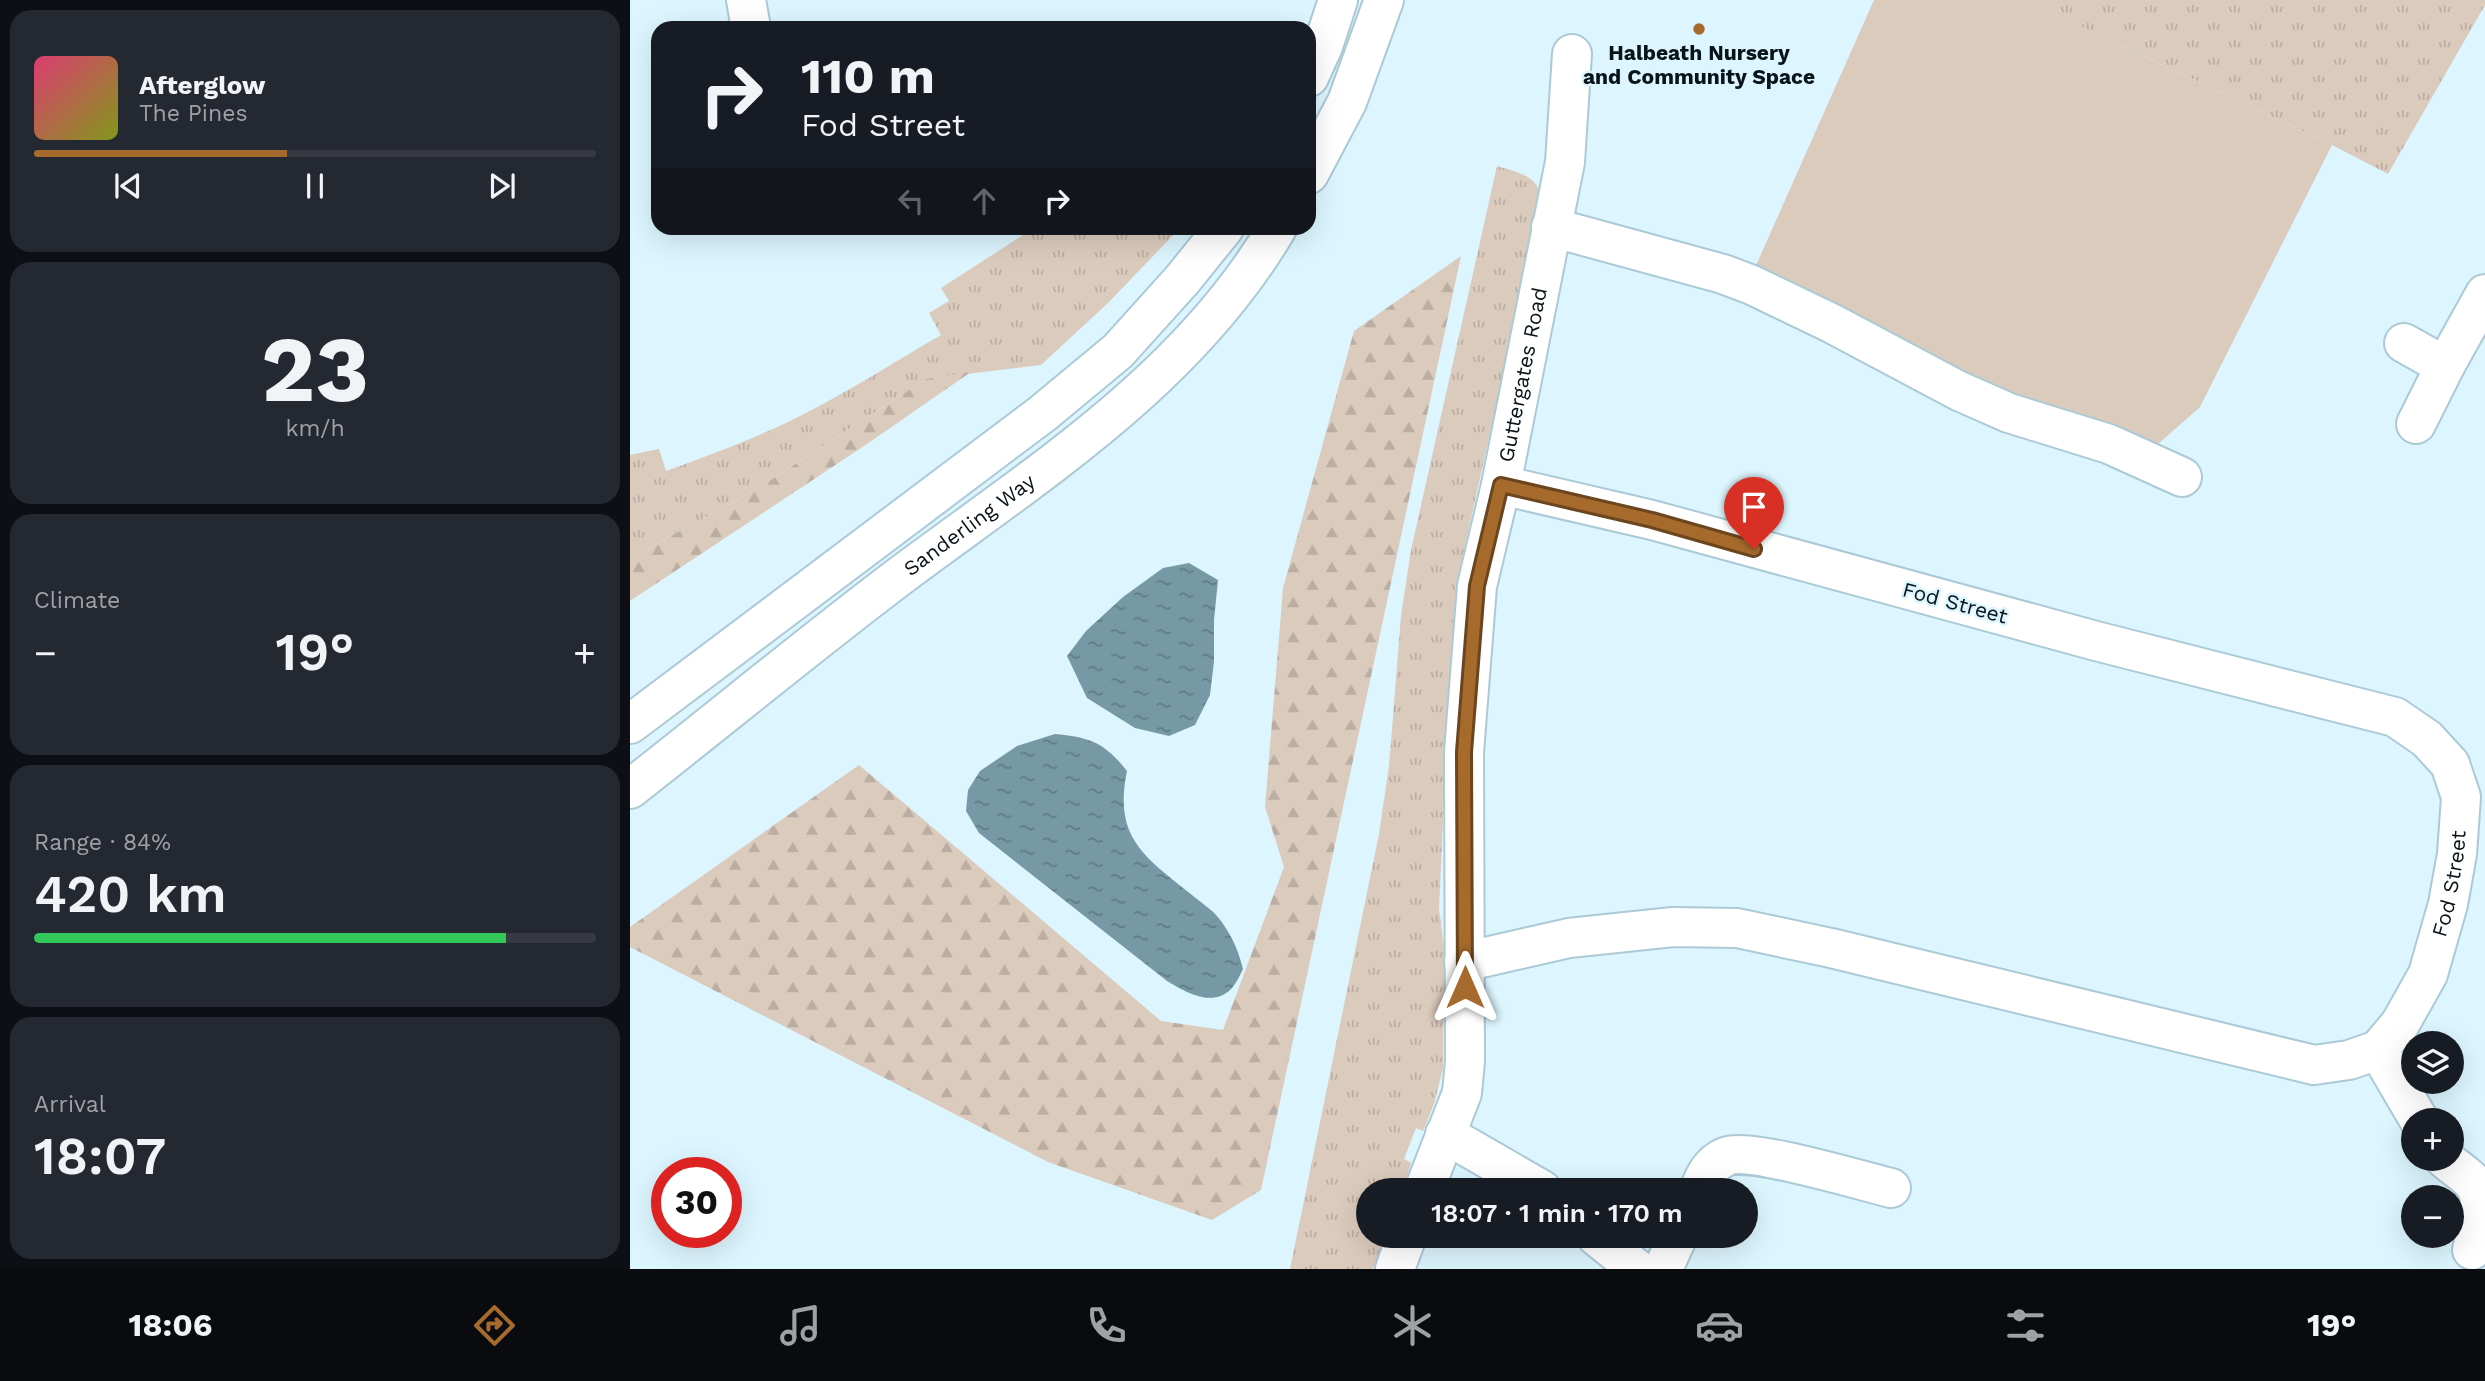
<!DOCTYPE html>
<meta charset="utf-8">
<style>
body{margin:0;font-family:"Work Sans",sans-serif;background:#242831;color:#f1f3f6;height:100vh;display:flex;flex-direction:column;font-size:26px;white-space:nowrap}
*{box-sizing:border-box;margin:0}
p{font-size:23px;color:#9ea1a6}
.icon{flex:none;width:38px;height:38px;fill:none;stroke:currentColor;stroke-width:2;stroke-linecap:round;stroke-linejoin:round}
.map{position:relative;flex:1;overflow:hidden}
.sheet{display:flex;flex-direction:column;gap:10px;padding:10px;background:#0d0f14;width:630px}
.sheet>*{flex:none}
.banner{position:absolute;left:21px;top:21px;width:665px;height:214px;border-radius:21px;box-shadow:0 7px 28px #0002;background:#171b24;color:#f1f3f6;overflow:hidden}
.tools{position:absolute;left:1771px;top:1031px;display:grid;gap:14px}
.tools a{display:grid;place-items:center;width:63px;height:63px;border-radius:50%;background:#171b24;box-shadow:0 7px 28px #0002;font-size:35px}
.speed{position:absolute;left:21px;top:1157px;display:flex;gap:14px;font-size:35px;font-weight:700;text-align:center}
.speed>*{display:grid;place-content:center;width:91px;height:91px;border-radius:50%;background:#171b24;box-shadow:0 7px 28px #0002;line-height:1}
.speed .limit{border:10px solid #d22;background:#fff;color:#111}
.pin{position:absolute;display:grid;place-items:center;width:60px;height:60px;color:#fff;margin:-72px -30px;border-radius:50% 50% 50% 0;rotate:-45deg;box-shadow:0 0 7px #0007}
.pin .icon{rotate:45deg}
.me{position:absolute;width:77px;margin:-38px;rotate:0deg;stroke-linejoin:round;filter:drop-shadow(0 0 5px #0008)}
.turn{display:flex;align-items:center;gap:24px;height:147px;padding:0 35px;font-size:32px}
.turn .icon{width:91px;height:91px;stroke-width:2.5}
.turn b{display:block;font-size:49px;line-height:60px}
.lanes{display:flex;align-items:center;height:66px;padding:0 35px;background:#0003;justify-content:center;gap:35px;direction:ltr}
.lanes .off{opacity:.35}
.big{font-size:52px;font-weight:600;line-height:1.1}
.sheet .tile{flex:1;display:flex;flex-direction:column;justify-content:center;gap:10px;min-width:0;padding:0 24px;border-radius:21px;background:#242831}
.sheet .dial{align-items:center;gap:0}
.dial b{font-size:91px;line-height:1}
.song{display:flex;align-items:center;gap:21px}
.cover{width:84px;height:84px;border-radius:10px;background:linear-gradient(135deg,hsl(340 70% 55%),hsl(70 70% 35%))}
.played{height:7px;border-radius:4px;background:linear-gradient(90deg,#a56a2c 45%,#363941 45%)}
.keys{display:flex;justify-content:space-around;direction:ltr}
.heat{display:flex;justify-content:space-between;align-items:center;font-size:38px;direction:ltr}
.charge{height:10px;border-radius:5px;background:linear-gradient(90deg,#34c759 84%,#363941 0)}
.trip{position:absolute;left:726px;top:1178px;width:402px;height:70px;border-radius:35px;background:#171b24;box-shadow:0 7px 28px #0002;font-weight:600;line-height:70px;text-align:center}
.dock{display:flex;height:112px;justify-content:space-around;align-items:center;background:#090b0e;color:#9ea1a6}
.dock .icon{width:49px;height:49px}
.dock .on{color:#a56a2c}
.dock b{font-size:32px;color:#f1f3f6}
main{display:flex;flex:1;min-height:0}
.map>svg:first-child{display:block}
</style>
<main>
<section class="sheet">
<div class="tile">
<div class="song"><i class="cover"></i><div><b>Afterglow</b><p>The Pines</p></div></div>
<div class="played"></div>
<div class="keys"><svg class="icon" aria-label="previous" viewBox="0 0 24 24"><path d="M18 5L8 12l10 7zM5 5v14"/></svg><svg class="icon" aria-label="pause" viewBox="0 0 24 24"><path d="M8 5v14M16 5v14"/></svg><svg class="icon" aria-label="next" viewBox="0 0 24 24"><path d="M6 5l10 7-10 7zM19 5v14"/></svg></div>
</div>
<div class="tile dial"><b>23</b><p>km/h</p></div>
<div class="tile"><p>Climate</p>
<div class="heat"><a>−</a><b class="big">19°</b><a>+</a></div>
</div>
<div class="tile"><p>Range · 84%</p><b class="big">420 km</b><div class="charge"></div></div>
<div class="tile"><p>Arrival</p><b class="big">18:07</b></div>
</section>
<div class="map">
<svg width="1855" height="1269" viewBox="0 0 1855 1269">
<defs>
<pattern id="grass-tufts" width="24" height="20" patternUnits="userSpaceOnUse" patternTransform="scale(1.75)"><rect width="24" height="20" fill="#dbcbbd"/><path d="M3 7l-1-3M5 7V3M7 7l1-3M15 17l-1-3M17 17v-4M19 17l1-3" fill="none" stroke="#bbada2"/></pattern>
<pattern id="forest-firs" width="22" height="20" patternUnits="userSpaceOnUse" patternTransform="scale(1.75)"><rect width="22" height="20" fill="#dbcbbd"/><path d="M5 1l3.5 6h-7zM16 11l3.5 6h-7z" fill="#bbada2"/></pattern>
<pattern id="water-ripples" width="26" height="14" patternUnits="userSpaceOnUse" patternTransform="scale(1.75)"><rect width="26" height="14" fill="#7699a5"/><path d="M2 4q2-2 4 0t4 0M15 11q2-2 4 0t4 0" fill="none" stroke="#5f7c85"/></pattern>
</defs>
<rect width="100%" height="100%" fill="#dcf5fe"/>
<g fill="url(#grass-tufts)">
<polygon points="1395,0 1855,0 1855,5 1758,174 1702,145"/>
<path d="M867 166C887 172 907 175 912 198L831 564 820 669 809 909 814 947 813 1068 804 1104 793 1131 786 1128 774 1159 781 1163 772 1190H738V1236H755L743 1269H660L749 834 759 766 771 616 781 550Z"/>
<path d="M404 228H550L479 302 411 365 296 379 124 491 0 558V455L29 449 36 471C80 455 124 439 166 418 216 393 263 363 311 335L299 313 319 301 311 288Z"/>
</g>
<g fill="url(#forest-firs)">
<polygon points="831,256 631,1190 582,1220 418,1162 0,947 0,927 229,765 531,1021 593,1030 654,867 635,807 653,588 724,331"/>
<polygon points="341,372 234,446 0,601 0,558 124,491 296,379"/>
</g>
<polygon fill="#dbcbbd" points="1244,0 1395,0 1702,145 1570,407 1527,445 1369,390 1124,270"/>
<g fill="url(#water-ripples)">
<polygon points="559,563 588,580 584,620 584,661 580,695 565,725 539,736 505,728 457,698 437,656 456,631 493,597 533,568"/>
<path d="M425 734C460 737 475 743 497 771 483 838 515 857 562 895 570 902 580 908 587 916 601 933 608 949 613 969 610 975 606 984 601 989 583 1008 555 992 537 981L349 833 336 811 338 790 350 771 387 746Z"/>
</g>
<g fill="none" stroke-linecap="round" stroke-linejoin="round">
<defs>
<g id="minor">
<polyline points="116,0 121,28"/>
<polyline points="679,77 693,46 708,0"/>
<polyline points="679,174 717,102 754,0"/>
<polyline points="921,227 1093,274 1122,285 1201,323 1329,391 1379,413 1479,444 1552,477"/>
<polyline points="1774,343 1815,366"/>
<polyline points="1786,424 1815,366 1855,294"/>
<polyline points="0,724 412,414 488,351 552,280 594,228"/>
<path id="s1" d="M0 789C92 717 181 643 274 573 411 471 559 378 647 228"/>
<path id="s2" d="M834 962 939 938 1043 927 1107 928 1201 948 1684 1065 1719 1060 1748 1050 1770 1024 1798 974 1818 904 1827 854 1831 797 1820 764 1797 739 1765 717 1466 641 1022 520 871 485"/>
<polyline points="1748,1050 1789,1120"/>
<polyline points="815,1134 912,1190"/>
<path d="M1814 1158C1824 1168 1841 1176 1847 1189 1855 1206 1846 1232 1842 1250"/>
<path id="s3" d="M794 1190 832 1093 835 1061 834 752 847 586 871 485 935 162 942 54"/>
<path d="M1069 1190C1075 1175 1080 1164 1095 1157 1116 1146 1232 1181 1261 1188"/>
<polyline points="966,1236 1007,1269"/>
<polyline points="765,1269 777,1236"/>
<polyline points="1033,1269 1048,1236"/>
</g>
</defs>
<use href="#minor" stroke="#accad6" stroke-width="42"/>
<use href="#minor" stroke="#fff" stroke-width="38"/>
</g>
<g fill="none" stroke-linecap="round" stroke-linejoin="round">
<defs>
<polyline id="route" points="835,987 834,752 847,586 871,485 1022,520 1124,549"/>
</defs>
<use href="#route" stroke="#6b451d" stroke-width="18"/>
<use href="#route" stroke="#a56a2c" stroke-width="12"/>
</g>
<circle fill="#a56a2c" stroke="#dcf5fe" stroke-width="2.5" cx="1069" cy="29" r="7"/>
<g text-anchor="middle" stroke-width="5" stroke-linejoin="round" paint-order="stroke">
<g font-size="21" font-weight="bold" fill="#091418" stroke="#dcf5fe">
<text x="1069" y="60">Halbeath Nursery<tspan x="1069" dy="24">and Community Space</tspan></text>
</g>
<g font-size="21" fill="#091418" stroke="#dcf5fe">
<text dy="7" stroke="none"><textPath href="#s3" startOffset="828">Guttergates Road</textPath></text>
<text dy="7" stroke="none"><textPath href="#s1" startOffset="430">Sanderling Way</textPath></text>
<text transform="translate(1325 603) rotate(15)" y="7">Fod Street</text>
<text dy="7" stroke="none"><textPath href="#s2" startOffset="1120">Fod Street</textPath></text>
</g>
</g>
</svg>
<div class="tools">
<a><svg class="icon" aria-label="layers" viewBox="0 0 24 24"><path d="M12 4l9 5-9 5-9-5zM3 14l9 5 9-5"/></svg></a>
<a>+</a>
<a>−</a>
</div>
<div class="speed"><div class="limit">30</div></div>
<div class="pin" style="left:1124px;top:549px;background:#d93025"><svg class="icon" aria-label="arrive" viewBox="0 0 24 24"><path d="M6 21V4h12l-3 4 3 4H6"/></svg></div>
<svg class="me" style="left:835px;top:987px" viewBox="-20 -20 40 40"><path d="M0-17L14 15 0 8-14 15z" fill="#a56a2c" stroke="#fff" stroke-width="4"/></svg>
<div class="trip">18:07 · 1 min · 170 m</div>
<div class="banner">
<div class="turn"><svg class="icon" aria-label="right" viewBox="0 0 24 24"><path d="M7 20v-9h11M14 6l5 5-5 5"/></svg><div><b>110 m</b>Fod Street</div></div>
<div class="lanes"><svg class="icon off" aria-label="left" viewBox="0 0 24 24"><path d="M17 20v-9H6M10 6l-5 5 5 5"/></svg><svg class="icon off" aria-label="ahead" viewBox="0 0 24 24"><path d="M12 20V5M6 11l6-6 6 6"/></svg><svg class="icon" aria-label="right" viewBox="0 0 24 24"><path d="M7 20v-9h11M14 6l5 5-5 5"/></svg></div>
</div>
</div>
</main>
<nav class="dock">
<b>18:06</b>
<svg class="icon on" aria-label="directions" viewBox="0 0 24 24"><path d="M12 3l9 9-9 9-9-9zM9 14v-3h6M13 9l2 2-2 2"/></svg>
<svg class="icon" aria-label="music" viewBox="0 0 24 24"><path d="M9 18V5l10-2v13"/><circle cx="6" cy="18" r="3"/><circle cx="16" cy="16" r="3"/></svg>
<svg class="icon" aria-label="phone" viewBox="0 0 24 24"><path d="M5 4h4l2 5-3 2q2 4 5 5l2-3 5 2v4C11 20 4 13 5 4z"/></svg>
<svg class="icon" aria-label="climate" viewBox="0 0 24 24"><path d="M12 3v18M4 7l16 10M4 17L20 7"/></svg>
<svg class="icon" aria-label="car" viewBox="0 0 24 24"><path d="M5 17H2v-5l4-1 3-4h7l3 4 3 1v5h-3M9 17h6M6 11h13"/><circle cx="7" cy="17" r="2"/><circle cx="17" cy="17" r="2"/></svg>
<svg class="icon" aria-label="filters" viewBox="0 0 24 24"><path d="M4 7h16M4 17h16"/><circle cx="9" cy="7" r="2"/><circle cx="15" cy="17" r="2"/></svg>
<b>19°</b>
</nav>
